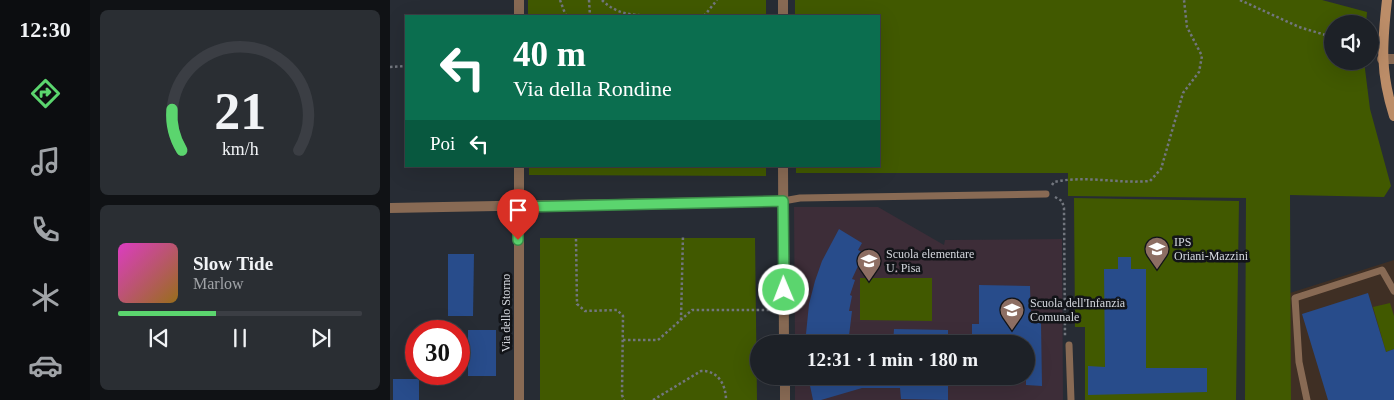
<!DOCTYPE html>
<html lang="it">
<meta charset="utf-8">
<style>
body{margin:0;font-family:Georgia,serif;background:#2a2e33;color:#f1f3f6;height:100vh;display:flex;flex-direction:column;font-size:19px;white-space:nowrap}
*{box-sizing:border-box;margin:0}
p{font-size:16px;color:#a0a3a7}
.icon{flex:none;width:28px;height:28px;fill:none;stroke:currentColor;stroke-width:2;stroke-linecap:round;stroke-linejoin:round}
.map{position:relative;flex:1;overflow:hidden}
.sheet{display:flex;flex-direction:column;gap:10px;padding:10px;background:#101215;width:300px}
.sheet>*{flex:none}
.banner{position:absolute;left:15px;top:15px;width:475px;height:152px;border-radius:0px;box-shadow:0 5px 20px #0002,0 0 0 1px #3b3e44;background:#0b6e4f;color:#fff;overflow:hidden}
.buttons{position:absolute;left:934px;top:15px;display:grid;gap:10px}
.buttons a{display:grid;place-items:center;width:55px;height:55px;border-radius:50%;background:#1d2127;box-shadow:0 5px 20px #0002,0 0 0 1px #3b3e44;font-size:25px}
.speed{position:absolute;left:15px;top:320px;display:flex;gap:10px;font-size:25px;font-weight:700;text-align:center}
.speed>*{display:grid;place-content:center;width:65px;height:65px;border-radius:50%;background:#1d2127;box-shadow:0 5px 20px #0002,0 0 0 1px #3b3e44;line-height:1}
.speed .limit{border:8px solid #d22;background:#fff;color:#111}
.pin{position:absolute;display:grid;place-items:center;width:42px;height:42px;color:#fff;margin:-51px -21px;border-radius:50% 50% 50% 0;rotate:-45deg;box-shadow:0 0 5px #0007}
.pin .icon{rotate:45deg}
.me{position:absolute;width:55px;margin:-28px;rotate:359deg;stroke-linejoin:round;filter:drop-shadow(0 0 4px #0008)}
.turn{display:flex;align-items:center;gap:18px;height:105px;padding:0 25px;font-size:22px}
.turn .icon{width:65px;height:65px;stroke-width:2.5}
.turn b{display:block;font-size:35px;line-height:42px}
.then{display:flex;align-items:center;height:48px;padding:0 25px;background:#0003;gap:10px;font-size:19px}
.sheet .card{flex:1;display:flex;flex-direction:column;justify-content:center;gap:8px;min-width:0;padding:0 18px;border-radius:8px;background:#2a2e33}
.sheet .dial{align-items:center;gap:0}
.dial svg{height:130px;overflow:visible;fill:none;stroke:#3b3e44;stroke-width:7;stroke-linecap:round;text-anchor:middle}
.dial text{fill:#f1f3f6;stroke:none}
.song{display:flex;align-items:center;gap:15px}
.cover{width:60px;height:60px;border-radius:8px;background:linear-gradient(135deg,hsl(310 70% 55%),hsl(40 70% 35%))}
.played{height:5px;border-radius:2px;background:linear-gradient(90deg,#5bd56e 40%,#3b3e44 40%)}
.keys{display:flex;justify-content:space-around;direction:ltr}
.trip{position:absolute;left:360px;top:335px;width:285px;height:50px;border-radius:25px;background:#1d2127;box-shadow:0 5px 20px #0002,0 0 0 1px #3b3e44;font-weight:800;line-height:50px;text-align:center}
main{display:flex;flex:1;min-height:0}
.tabs{display:flex;flex-direction:column;width:90px;justify-content:space-around;align-items:center;background:#0c0d10;color:#a0a3a7}
.tabs .icon{width:35px;height:35px}
.tabs .current{color:#5bd56e}
.tabs b{font-size:22px;color:#f1f3f6}
.map>svg:first-child{display:block}
</style>
<main>
<nav class="tabs">
<b>12:30</b>
<svg class="icon current" aria-label="directions" viewBox="0 0 24 24"><path d="M12 3l9 9-9 9-9-9zM9 14v-3h6M13 9l2 2-2 2"/></svg>
<svg class="icon" aria-label="music" viewBox="0 0 24 24"><path d="M9 18V5l10-2v13"/><circle cx="6" cy="18" r="3"/><circle cx="16" cy="16" r="3"/></svg>
<svg class="icon" aria-label="phone" viewBox="0 0 24 24"><path d="M5 4h4l2 5-3 2q2 4 5 5l2-3 5 2v4C11 20 4 13 5 4z"/></svg>
<svg class="icon" aria-label="climate" viewBox="0 0 24 24"><path d="M12 3v18M4 7l16 10M4 17L20 7"/></svg>
<svg class="icon" aria-label="car" viewBox="0 0 24 24"><path d="M5 17H2v-5l4-1 3-4h7l3 4 3 1v5h-3M9 17h6M6 11h13"/><circle cx="7" cy="17" r="2"/><circle cx="17" cy="17" r="2"/></svg>
</nav>
<section class="sheet">
<div class="card dial"><svg viewBox="0 0 100 80">
<path d="M14 69A42 42 0 1 1 86 69"/>
<path d="M14 69A42 42 0 0 1 8 44" stroke="#5bd56e"/>
<text x="50" y="56" font-size="32" font-weight="700">21</text>
<text x="50" y="72" font-size="11">km/h</text>
</svg></div>
<div class="card">
<div class="song"><i class="cover"></i><div><b>Slow Tide</b><p>Marlow</p></div></div>
<div class="played"></div>
<div class="keys"><svg class="icon" aria-label="previous" viewBox="0 0 24 24"><path d="M18 5L8 12l10 7zM5 5v14"/></svg><svg class="icon" aria-label="pause" viewBox="0 0 24 24"><path d="M8 5v14M16 5v14"/></svg><svg class="icon" aria-label="next" viewBox="0 0 24 24"><path d="M6 5l10 7-10 7zM19 5v14"/></svg></div>
</div>
</section>
<div class="map">
<svg width="1004" height="400" viewBox="0 0 1004 400">
<rect width="100%" height="100%" fill="#272c34"/>
<polygon fill="#3f2f24" points="1004,260 1004,400 901,400 900,293"/>
<polygon fill="#3d2d38" points="404,207 488,207 554,245 555,240 672,239 673,400 405,400 405,376 636,376 636,344 405,344"/>
<g fill="#415900">
<rect x="138" y="0" width="238" height="16"/>
<polygon points="405,0 932,0 977,12 976,24 942,24 942,61 974,61 980,109 1001,186 994,197 900,195 901,400 855,400 856,198 678,196 678,173 406,173 406,166 489,166 489,16 405,16"/>
<polygon points="139,166 376,166 376,176 139,175"/>
<polygon points="684,198 849,201 846,400 695,400 695,327 685,327"/>
<polygon points="150,238 365,238 367,400 150,400"/>
<polygon points="470,278 542,278 542,321 470,320"/>
<polygon points="1000,303 1004,316 1004,349 996,352 983,307"/>
</g>
<g fill="#284c8b">
<polygon points="449,229 472,243 468,250 474,253 462,279 465,280 460,295 462,296 459,311 462,311 458,344 415,344 419,304 425,281 432,261"/>
<polygon points="58,254 84,254 83,316 58,316"/>
<polygon points="728,257 741,257 741,269 756,269 756,368 817,368 817,392 698,395 698,366 715,367 714,269 728,269"/>
<polygon points="589,285 640,286 641,323 651,323 652,386 636,385 636,344 585,344 585,342 582,342 582,324 589,324"/>
<polygon points="978,293 996,352 1004,349 1004,400 938,400 912,314"/>
<polygon points="504,329 558,330 558,344 503,344"/>
<rect x="78" y="330" width="28" height="46"/>
<polygon points="418,376 558,376 558,400 511,399 510,388 472,388 431,400 423,400"/>
<rect x="3" y="379" width="26" height="21"/>
</g>
<g fill="none" stroke-linecap="round" stroke-linejoin="round">
<g stroke="#72767e" stroke-width="2.5" stroke-dasharray="2.5 2.5" stroke-linecap="butt">
<polyline points="170,0 176,16"/>
<polyline points="199,0 200,16"/>
<path d="M212 0C228 16 245 15 267 16"/>
<polyline points="850,0 909,27 942,37"/>
<polyline points="314,16 327,0"/>
<polyline points="0,67 16,66"/>
<path d="M662 185 664 182C695 175 729 184 760 181L771 169 793 93 809 72 812 56 797 27 794 0"/>
<polyline points="665,197 672,201 674,208 675,337"/>
<polyline points="186,239 187,304 195,311 227,310 233,316 232,395 234,400"/>
<polyline points="291,320 293,235"/>
<polyline points="233,340 268,340 302,310 383,310"/>
<path d="M263 400 311 371C328 370 336 385 336 400"/>
</g>
<g stroke="#886a54" stroke-width="7">
<polyline points="393,201 410,198 656,194"/>
<polyline points="679,345 681,400"/>
<polyline points="917,400 909,362 905,298 992,270 1004,291"/>
</g>
<g stroke="#886a54" stroke-width="10">
<polyline points="129,0 129,16"/>
<polyline points="393,0 393,16"/>
<polyline points="992,59 1004,59"/>
<polyline points="393,166 394,344"/>
<polyline points="0,208 393,201"/>
<polyline points="395,376 395,400"/>
<polyline points="129,400 129,166"/>
</g>
<path stroke="#bc8d68" stroke-width="10" d="M997 0C992 45 990 72 1004 116"/>
</g>
<g fill="none" stroke-linecap="round" stroke-linejoin="round">
<defs>
<polyline id="route" points="128,240 128,207 393,201 394,290"/>
</defs>
<use href="#route" stroke="#3b8a48" stroke-width="12"/>
<use href="#route" stroke="#5bd56e" stroke-width="9"/>
</g>
<defs>
<symbol id="school-pin" viewBox="-11 -11 22 30"><path d="M0 17L-7.5 6A9.5 9.5 0 1 1 7.5 6Z" fill="#8d6e63" stroke="#121418"/><path d="M0-5L7-2L0 1L-7-2ZM-4 1L0 2.5L4 1V4Q0 6-4 4Z" fill="#fff"/></symbol>
</defs>
<g fill-rule="evenodd">
<use href="#school-pin" x="753" y="235" width="28" height="38"/>
<use href="#school-pin" x="465" y="247" width="28" height="38"/>
<use href="#school-pin" x="608" y="296" width="28" height="38"/>
</g>
<g text-anchor="middle" stroke-width="5" stroke-linejoin="round" paint-order="stroke">
<g font-size="12" fill="#d6d9df" stroke="#121418" text-anchor="start">
<text x="784" y="246">IPS<tspan x="784" dy="14">Oriani-Mazzini</tspan></text>
<text x="496" y="258">Scuola elementare<tspan x="496" dy="14">U. Pisa</tspan></text>
<text x="640" y="307">Scuola dell'Infanzia<tspan x="640" dy="14">Comunale</tspan></text>
</g>
<g font-size="12" fill="#d6d9df" stroke="#121418">
<text transform="translate(116 313) rotate(-90)" y="4">Via dello Storno</text>
</g>
</g>
</svg>
<div class="buttons">
<a><svg class="icon" aria-label="sound" viewBox="0 0 24 24"><path d="M4 9h4l5-4v14l-5-4H4zM17 9q2 3 0 6"/></svg></a>
</div>
<div class="speed"><div class="limit">30</div></div>
<div class="pin" style="left:128px;top:240px;background:#d93025"><svg class="icon" aria-label="arrive" viewBox="0 0 24 24"><path d="M6 21V4h12l-3 4 3 4H6"/></svg></div>
<svg class="me" style="left:394px;top:290px" viewBox="-20 -20 40 40"><circle r="17" fill="#5bd56e" stroke="#fff" stroke-width="3"/><path d="M0-11L8 9 0 5-8 9z" fill="#fff"/></svg>
<div class="trip">12:31 · 1 min · 180 m</div>
<div class="banner">
<div class="turn"><svg class="icon" aria-label="left" viewBox="0 0 24 24"><path d="M17 20v-9H6M10 6l-5 5 5 5"/></svg><div><b>40 m</b>Via della Rondine</div></div>
<div class="then">Poi<svg class="icon" aria-label="left" viewBox="0 0 24 24"><path d="M17 20v-9H6M10 6l-5 5 5 5"/></svg></div>
</div>
</div>
</main>
